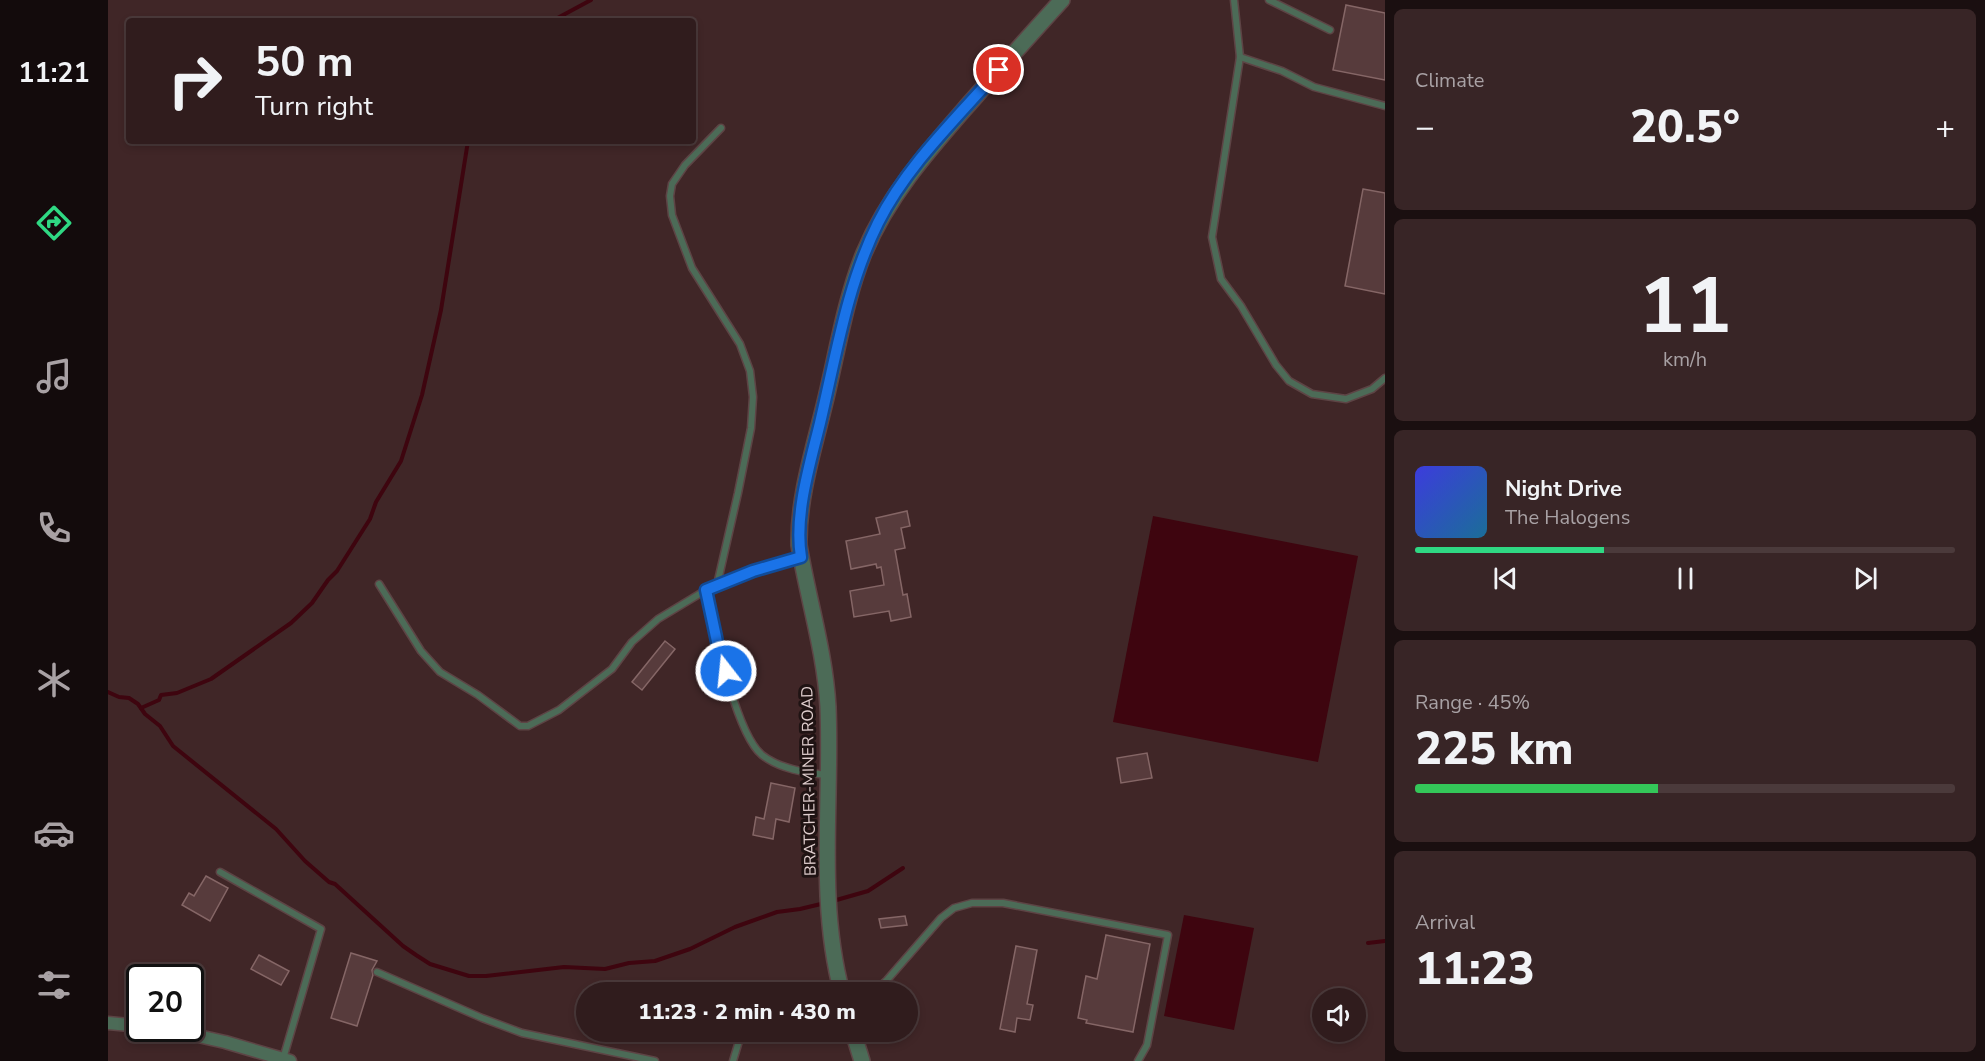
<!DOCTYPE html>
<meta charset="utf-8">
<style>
body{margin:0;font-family:"Nunito Sans",sans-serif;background:#382526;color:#f1f3f6;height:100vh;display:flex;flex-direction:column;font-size:22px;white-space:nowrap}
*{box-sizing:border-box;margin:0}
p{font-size:20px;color:#a8a1a4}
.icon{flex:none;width:33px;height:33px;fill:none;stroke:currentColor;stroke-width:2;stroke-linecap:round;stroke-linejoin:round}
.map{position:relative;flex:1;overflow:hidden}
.details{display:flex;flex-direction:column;gap:9px;padding:9px;background:#1a0f10;width:600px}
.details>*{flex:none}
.guide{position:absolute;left:18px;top:18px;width:570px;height:126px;border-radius:6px;box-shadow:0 3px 9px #0003,0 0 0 2px #4b3a3b;background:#301c1d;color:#f1f3f6;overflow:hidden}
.fabs{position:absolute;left:1204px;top:988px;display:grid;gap:12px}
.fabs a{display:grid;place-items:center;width:54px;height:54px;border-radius:50%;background:#301c1d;box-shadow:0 3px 9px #0003,0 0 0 2px #4b3a3b;font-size:30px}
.speed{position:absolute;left:18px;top:964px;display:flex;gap:12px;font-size:30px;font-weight:700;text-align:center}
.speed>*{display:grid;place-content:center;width:78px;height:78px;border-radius:50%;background:#301c1d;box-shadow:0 3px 9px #0003,0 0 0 2px #4b3a3b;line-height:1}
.speed .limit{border:3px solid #111;border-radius:9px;background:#fff;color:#111}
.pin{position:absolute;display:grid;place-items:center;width:51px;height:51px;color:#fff;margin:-26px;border:3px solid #fff;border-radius:50%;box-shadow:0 2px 6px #0007}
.me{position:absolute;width:66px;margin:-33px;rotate:344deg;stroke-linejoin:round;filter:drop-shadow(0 0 4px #0008)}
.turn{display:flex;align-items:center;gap:21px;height:126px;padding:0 30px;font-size:27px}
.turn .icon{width:78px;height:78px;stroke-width:2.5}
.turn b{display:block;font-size:42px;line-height:51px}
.big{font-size:45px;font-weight:800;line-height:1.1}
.details .card{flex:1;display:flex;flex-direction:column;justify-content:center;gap:9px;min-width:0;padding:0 21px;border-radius:9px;background:#382526}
.details .dial{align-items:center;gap:0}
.dial b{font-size:78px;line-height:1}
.song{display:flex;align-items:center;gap:18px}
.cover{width:72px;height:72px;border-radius:9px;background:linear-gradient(135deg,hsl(240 70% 55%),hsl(200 70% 35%))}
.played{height:6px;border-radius:3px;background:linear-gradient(90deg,#2fd883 35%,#4b3a3b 35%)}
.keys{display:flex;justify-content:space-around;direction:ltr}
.heat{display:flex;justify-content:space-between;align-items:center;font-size:33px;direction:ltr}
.charge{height:9px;border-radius:4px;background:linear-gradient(90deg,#34c759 45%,#4b3a3b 0)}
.trip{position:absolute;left:468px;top:982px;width:342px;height:60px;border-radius:30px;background:#301c1d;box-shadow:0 3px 9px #0003,0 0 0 2px #4b3a3b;font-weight:800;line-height:60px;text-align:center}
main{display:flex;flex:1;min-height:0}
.dock{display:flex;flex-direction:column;width:108px;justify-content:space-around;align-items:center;background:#130b0c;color:#a8a1a4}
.dock .icon{width:42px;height:42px}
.dock .on{color:#2fd883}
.dock b{font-size:27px;color:#f1f3f6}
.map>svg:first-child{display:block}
</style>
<main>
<nav class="dock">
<b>11:21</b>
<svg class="icon on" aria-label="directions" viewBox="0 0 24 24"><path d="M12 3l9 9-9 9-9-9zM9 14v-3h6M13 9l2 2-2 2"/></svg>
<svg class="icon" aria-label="music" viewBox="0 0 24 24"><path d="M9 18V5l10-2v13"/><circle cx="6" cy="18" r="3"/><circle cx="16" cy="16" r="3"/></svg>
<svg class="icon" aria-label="phone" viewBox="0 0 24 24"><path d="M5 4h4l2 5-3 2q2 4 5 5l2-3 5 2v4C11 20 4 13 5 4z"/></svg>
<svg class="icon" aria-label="climate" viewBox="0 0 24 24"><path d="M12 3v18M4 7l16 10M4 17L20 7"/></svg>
<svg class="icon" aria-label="car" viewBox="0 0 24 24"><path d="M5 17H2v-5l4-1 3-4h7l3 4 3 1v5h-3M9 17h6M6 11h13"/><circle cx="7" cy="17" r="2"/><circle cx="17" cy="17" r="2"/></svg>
<svg class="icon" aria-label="filters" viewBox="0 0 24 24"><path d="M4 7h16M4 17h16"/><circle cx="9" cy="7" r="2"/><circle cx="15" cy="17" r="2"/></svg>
</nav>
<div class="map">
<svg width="1277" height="1061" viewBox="0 0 1277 1061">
<rect width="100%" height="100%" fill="#402627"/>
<g fill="#3e050f">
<polygon points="1045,516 1250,556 1210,762 1005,722"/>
<polygon points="1076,915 1146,928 1126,1030 1056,1016"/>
</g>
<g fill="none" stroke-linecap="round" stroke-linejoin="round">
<g stroke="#3e050f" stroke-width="4">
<polyline points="444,21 483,0"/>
<polyline points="0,692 11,697 21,698 30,704 37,714 52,726 65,746 168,829 197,861 221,882 227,884 295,946 308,955 322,964 361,976 378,976 456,967 497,969 521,963 547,961 582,949 627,927 669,912 692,909 717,903"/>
<polyline points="33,708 51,700 53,695 69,693 103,679 183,623 204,603 220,580 229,571 262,519 268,502 293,461 314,395 333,310 360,141"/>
<polyline points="725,901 760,891 795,868"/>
<polyline points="1260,943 1277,941"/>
</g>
</g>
<g fill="#573b3c" stroke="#856666" stroke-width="1.5">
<polygon points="1238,5 1277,13 1277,80 1225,70"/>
<polygon points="1255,189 1277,193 1277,294 1237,286"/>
<polygon points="799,511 802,526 793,528 797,548 787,550 795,595 799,594 803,617 783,621 781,611 746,617 742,591 776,585 773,567 769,568 768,564 743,569 738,541 772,534 768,518"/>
<polygon points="557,641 567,649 534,690 524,682"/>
<polygon points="1039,753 1044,778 1013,783 1009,758"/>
<polygon points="663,783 687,788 681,822 668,819 665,839 645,835 648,817 656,819"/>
<polygon points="98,876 120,888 102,921 74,905 81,893 86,896"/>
<polygon points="797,916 799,925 773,928 771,919"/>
<polygon points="998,935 1042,944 1025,1032 978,1023 979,1020 970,1018 978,976 989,979"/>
<polygon points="908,946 929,950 919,1004 925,1005 922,1020 909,1018 907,1032 892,1029"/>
<polygon points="243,953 269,961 264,970 265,975 249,1026 223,1018"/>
<polygon points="151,955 181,971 173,985 143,969"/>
</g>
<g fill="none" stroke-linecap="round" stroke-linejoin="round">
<defs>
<g id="service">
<polyline points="1126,0 1132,57 1104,237 1113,279 1133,306 1168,365 1181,381 1204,394 1238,399 1264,389 1277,378"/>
<polyline points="1161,0 1222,30"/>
<polyline points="1132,57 1174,71 1206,87 1277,106"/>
<polyline points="271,584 313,651 332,672 370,695 412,726 420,726 451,710 504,669 524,642 550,619 598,590 645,571 692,557"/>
<polyline points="609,585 630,493 643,428 645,397 642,371 632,344 584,268 564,215 562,196 564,184 577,165 613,128"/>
<path d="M598 590C606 626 627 733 654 755 672 769 697 773 719 775"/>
<polyline points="112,872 213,929 175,1059"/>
<polyline points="269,972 374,1018 414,1033 547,1061"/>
<polyline points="765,993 779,980 833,918 846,908 864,903 895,903 1060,935 1039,1045 1030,1061"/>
<polyline points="625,1061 631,1041 637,1032"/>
</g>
<g id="minor">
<polyline points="0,1023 32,1026"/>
<polyline points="59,1029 117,1042 182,1061"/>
</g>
<g id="tertiary">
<path d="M734 993C709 900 724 802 720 707 717 652 700 599 691 545 690 497 706 448 717 402 729 353 737 300 756 253 780 196 820 151 860 105 891 70 922 35 954 0"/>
<polyline points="745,1032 754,1061"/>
</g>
</defs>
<use href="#service" stroke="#5d4445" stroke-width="9"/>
<use href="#minor" stroke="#5d4445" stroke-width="15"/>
<use href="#tertiary" stroke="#5d4445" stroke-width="18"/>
<use href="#service" stroke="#4c6b57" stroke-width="6"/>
<use href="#minor" stroke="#4c6b57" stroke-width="12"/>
<use href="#tertiary" stroke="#4c6b57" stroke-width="15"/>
</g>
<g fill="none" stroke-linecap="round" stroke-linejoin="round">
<defs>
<path id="route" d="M618 671 611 651 598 590 645 571 693 557C686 515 702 464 712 423 728 356 739 285 770 223 799 165 849 118 891 70"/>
</defs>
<use href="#route" stroke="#114b97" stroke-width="15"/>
<use href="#route" stroke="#1a73e8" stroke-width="10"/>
</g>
<g text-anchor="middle" stroke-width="6" stroke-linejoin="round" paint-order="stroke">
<g font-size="16" fill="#e0cece" stroke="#1f1313">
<text transform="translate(700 781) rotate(-91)" y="6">BRATCHER-MINER ROAD</text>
</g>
</g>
</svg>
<div class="fabs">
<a><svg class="icon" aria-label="sound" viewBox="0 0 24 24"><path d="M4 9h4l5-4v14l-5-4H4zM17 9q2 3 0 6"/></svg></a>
</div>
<div class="speed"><div class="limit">20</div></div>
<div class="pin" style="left:891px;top:70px;background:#d93025"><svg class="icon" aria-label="arrive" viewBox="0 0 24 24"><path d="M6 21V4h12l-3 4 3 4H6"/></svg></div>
<svg class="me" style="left:618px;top:671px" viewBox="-20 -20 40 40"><circle r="17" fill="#1a73e8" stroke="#fff" stroke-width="3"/><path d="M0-11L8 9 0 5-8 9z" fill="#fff"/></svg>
<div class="trip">11:23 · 2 min · 430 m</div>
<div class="guide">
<div class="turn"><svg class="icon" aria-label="right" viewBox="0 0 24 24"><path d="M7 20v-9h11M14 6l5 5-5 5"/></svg><div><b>50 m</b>Turn right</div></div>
</div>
</div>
<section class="details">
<div class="card"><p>Climate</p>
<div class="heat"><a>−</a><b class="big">20.5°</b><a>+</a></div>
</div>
<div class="card dial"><b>11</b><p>km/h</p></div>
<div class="card">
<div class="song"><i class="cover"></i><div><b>Night Drive</b><p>The Halogens</p></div></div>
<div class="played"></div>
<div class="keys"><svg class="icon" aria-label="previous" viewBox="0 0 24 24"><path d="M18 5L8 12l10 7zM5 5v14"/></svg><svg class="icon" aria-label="pause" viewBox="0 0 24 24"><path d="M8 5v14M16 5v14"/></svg><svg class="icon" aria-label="next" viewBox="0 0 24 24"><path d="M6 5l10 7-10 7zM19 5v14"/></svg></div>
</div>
<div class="card"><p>Range · 45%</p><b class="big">225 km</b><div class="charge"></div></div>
<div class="card"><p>Arrival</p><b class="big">11:23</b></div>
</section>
</main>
